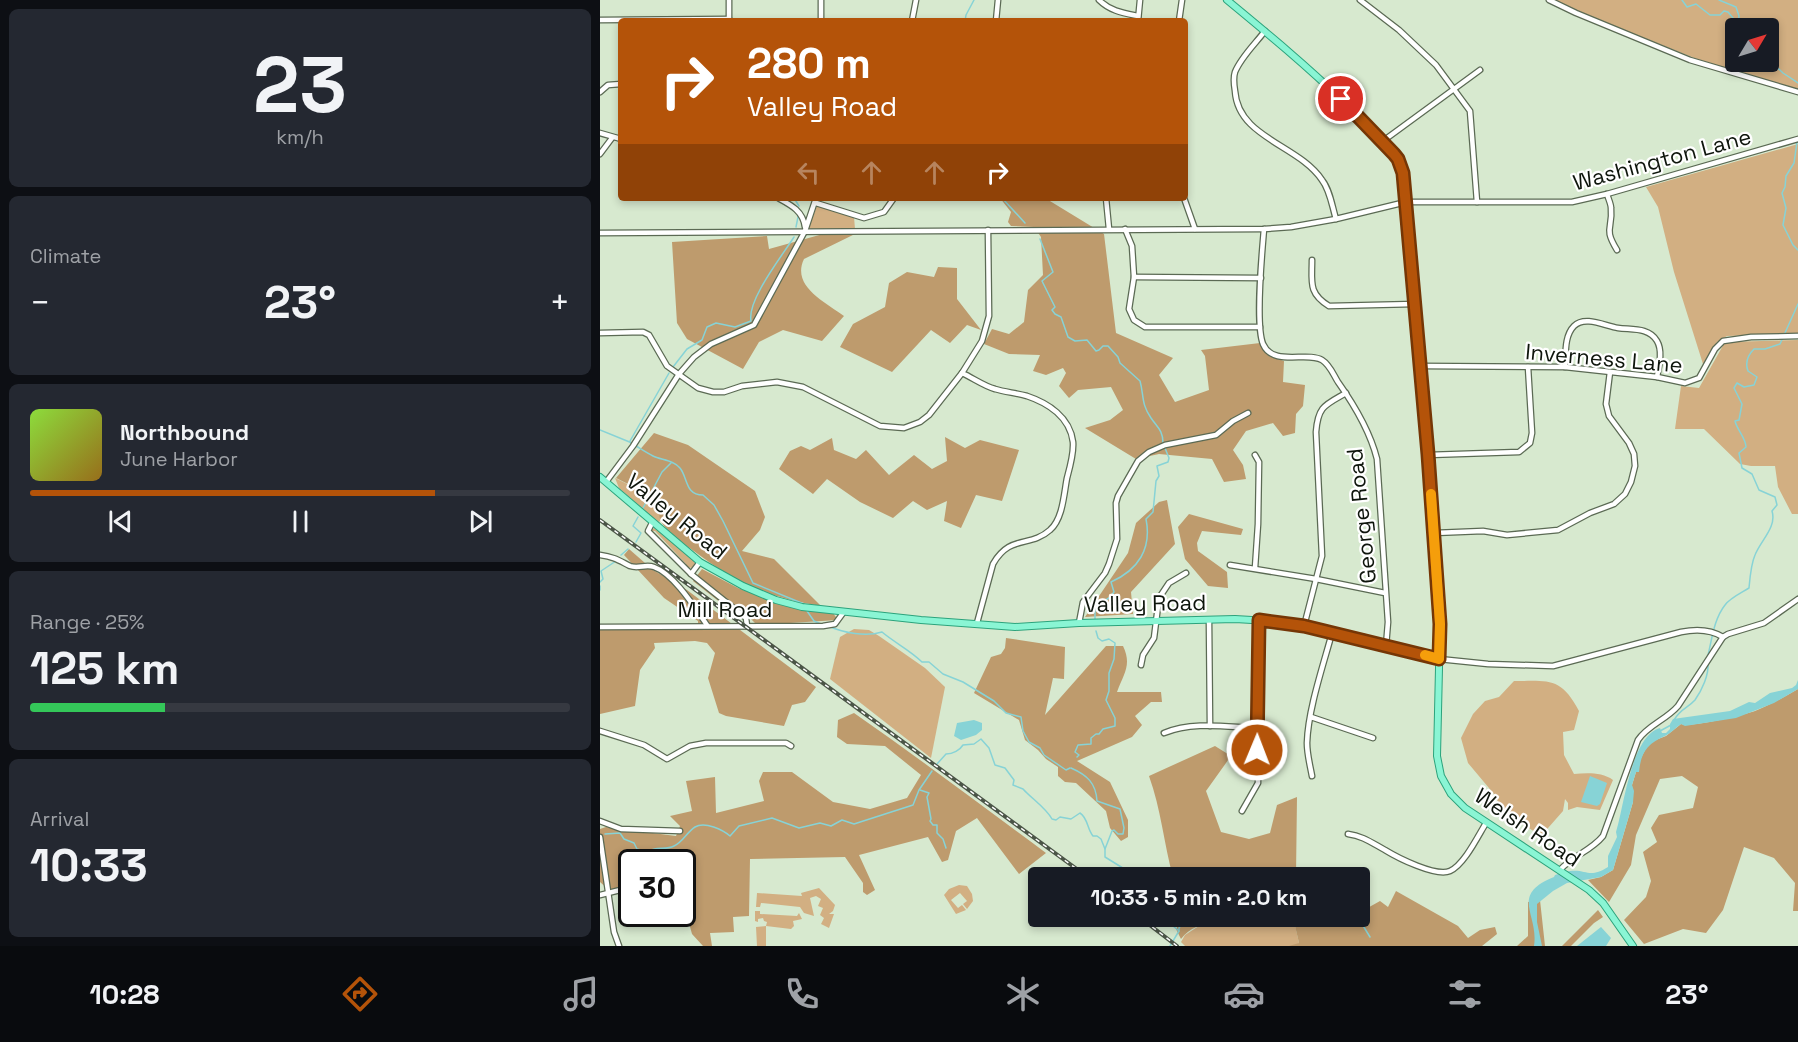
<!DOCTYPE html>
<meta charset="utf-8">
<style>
body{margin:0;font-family:"Space Grotesk",sans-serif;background:#242831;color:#f1f3f6;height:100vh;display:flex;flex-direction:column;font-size:22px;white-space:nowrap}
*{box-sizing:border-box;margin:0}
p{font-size:20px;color:#9ea1a6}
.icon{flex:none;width:33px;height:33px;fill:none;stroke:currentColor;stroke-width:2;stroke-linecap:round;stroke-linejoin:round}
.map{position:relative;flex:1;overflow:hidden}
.sheet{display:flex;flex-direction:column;gap:9px;padding:9px;background:#0d0f14;width:600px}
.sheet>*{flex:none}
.top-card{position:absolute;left:18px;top:18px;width:570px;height:183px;border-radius:6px;box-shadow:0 3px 9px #0003;background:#b45309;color:#fff;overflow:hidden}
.needle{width:39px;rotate:52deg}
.fabs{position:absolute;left:1125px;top:18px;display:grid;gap:12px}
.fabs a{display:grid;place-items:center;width:54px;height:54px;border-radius:6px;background:#171b24;box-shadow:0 3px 9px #0003;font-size:30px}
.speed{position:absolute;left:18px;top:849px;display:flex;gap:12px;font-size:30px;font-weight:700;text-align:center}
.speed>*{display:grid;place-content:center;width:78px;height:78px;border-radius:50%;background:#171b24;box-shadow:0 3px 9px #0003;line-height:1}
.speed .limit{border:3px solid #111;border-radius:9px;background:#fff;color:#111}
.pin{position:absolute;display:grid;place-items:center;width:51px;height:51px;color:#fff;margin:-26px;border:3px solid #fff;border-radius:50%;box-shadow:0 2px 6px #0007}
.me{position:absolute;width:66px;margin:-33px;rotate:1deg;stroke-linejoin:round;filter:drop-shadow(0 0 4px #0008)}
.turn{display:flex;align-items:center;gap:21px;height:126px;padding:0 30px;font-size:27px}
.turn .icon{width:78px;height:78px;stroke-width:2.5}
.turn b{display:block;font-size:42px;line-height:51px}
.lanes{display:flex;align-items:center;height:57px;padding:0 30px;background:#0003;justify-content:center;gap:30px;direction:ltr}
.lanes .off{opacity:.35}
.big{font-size:45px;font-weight:700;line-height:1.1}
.sheet .widget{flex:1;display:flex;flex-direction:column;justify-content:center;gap:9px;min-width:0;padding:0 21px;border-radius:9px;background:#242831}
.sheet .dial{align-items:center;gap:0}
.dial b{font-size:78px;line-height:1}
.song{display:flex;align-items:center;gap:18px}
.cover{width:72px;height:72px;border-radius:9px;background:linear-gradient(135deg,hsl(90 70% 55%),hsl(40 70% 35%))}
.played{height:6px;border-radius:3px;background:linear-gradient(90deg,#b45309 75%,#363941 75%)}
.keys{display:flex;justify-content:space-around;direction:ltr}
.heat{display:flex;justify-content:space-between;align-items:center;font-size:33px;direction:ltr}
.charge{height:9px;border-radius:4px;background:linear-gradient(90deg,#34c759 25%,#363941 0)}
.trip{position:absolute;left:428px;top:867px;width:342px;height:60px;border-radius:6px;background:#171b24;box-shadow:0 3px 9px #0003;font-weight:700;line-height:60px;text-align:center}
.tabs{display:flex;height:96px;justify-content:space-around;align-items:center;background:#090b0e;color:#9ea1a6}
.tabs .icon{width:42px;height:42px}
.tabs .on{color:#b45309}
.tabs b{font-size:27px;color:#f1f3f6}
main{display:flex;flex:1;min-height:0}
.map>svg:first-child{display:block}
</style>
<main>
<section class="sheet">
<div class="widget dial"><b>23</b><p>km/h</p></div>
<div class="widget"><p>Climate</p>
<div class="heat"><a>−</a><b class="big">23°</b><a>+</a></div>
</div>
<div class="widget">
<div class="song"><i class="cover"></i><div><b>Northbound</b><p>June Harbor</p></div></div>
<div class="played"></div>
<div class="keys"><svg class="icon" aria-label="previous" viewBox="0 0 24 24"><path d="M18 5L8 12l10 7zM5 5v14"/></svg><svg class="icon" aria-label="pause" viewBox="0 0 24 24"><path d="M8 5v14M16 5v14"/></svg><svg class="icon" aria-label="next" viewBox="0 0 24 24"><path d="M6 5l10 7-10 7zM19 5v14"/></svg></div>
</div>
<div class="widget"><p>Range · 25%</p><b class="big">125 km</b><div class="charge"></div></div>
<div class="widget"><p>Arrival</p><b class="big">10:33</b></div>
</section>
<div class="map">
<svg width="1198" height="946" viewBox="0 0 1198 946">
<rect width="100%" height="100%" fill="#d7e9cf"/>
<g fill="#d2af82" fill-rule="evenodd">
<path d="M952 0H1198V90L1107 63 973 10ZM1136 28H1168V62H1136Z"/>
<polygon points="1198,144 1198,334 1127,336 1117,342 1105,364 1103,364 1074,272 1058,207 1046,187"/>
<polygon points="217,206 254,217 255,229 208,229"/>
<polygon points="1198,340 1198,514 1192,514 1178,487 1175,466 1151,466 1140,464 1104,429 1075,429 1081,386 1099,388 1125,342"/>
<polygon points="15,478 56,498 61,521 58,522 19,488"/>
<polygon points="55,528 94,560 95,563 93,568 85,567 86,564 55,531 52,531 52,529"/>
<polygon points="254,629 269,630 279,636 325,668 345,687 331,758 230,679 240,637"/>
<path d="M914 681C949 681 961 677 979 711L974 730 963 732 964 755 974 774C987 773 1002 772 1013 780L1000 810 977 807 968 810V803L965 799 963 811 941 836 903 811 894 794 868 763 861 738 873 714 885 701 899 697Z"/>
<polygon points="359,885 367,886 372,894 373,901 367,909 363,904 367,901 360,893 351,900 358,908 362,905 366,910 356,914 344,895 349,889"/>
<polygon points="219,888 235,905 233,911 229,914 234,914 229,928 221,924 224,918 220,915 223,908 218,906 221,899 216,896 210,898 214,916 204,913 200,907 161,903 160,907 156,907 157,893 202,896 201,893"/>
<polygon points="155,911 160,911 160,914 197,916 199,913 202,919 193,921 194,926 191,929 166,926 166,946 157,946 156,927 166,926 167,922 164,921 163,918 158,919 158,922 155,921"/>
<polygon points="693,916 699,943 696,946 585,946 581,942 585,935 602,924 620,920 636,921 651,917"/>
</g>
<g fill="#be9b6d">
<polygon points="400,198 445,198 504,234 516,333 573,358 559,375 575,402 609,390 605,356 601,350 660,343 669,356 684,361 683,382 705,385 703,406 696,414 695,433 683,436 673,423 646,431 633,450 643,465 646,479 624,482 612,459 559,454 536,459 485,428 510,420 523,410 511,387 478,390 469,398 459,386 466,373 463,368 446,375 433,371 440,355 409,354 384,344 392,329 409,334 424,322 428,290 443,275 441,237 434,227 411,226 408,222 411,212"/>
<path d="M257 233 204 259C191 286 225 302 244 316L222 341 183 330 159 342 143 369 87 339 77 323 72 242 167 236 169 249 223 234Z"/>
<polygon points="338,267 357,268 357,299 381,330 367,325 350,343 331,330 292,372 240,347 253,324 285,307 289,283 307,272 334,277"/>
<path d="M54 433 88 445 155 491 165 517 160 530 142 551 174 559 221 606C166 597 135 582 91 549 83 543 65 530 61 521 58 515 58 505 56 498L16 478Z"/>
<polygon points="345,437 365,448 380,440 419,450 402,501 376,495 361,528 344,521 347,501 327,510 313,501 293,518 260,502 227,479 213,494 179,469 190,451 201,446 210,450 232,438 234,450 256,459 266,450 289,475 314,455 332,469 347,461"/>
<polygon points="567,500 575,544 531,592 533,614 485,617 528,553 536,523 559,502"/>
<polygon points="589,514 643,529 641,535 602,531 597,543 598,551 627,572 628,588 608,586 585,559 578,527"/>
<polygon points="29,549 53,570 87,590 216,687 205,702 192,705 184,726 126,716 119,713 108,678 115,653 107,643 95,641 54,643 55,648 40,670 35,706 0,714 0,630 98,627 98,621 64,598 24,555"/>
<polygon points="102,569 138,588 177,603 233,613 238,620 157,625 146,614 140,618 93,581"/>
<path d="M406 638 465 647 464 679 453 678 445 715 506 646H523C532 665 524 673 517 692H561L562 702H551L535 716 542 725 532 737 477 761 510 782 528 820V837L521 841 510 828 506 811 476 783 465 782 458 776V767L446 759 438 750 425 740 419 720 374 693 391 657 401 654 405 648Z"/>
<path d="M1198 689V911H1193L1195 883 1174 858 1144 847 1123 910 1106 933 1083 929 1044 944 1024 920 1046 897 1051 881 1043 852 1057 842 1051 828 1059 815 1093 808 1098 787 1082 776 1060 779 1036 835 1031 865 1009 902 988 880 1001 877 1013 870 1033 802 1032 785 1036 772 1039 768 1038 764 1047 746 1053 741 1066 736 1081 724C1090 728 1144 715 1155 711 1170 705 1184 697 1198 689Z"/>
<path d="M254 713C319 758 382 806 446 853L419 874 377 818 356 831 348 860 342 862 328 837 259 855 275 890 267 895 263 892V883L245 857 150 859 149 916 133 917 134 932 110 933 112 946H103L92 934 85 908H83L82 862H32L31 886 10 891 0 882V829L6 827 76 836 80 826 70 816 92 811 86 781 115 777 116 813 164 801 159 781 163 772H192L233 802 270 809 307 798 321 775 285 746 247 744 237 737 238 720Z"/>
<path d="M615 746 631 756 606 791 621 832 649 839 670 833 677 805 697 797 696 875 703 877H573C564 844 561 809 549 776Z"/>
<polygon points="796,891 858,926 868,938 880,930 895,927 897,934 882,946 689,946 699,943 693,917 759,916 759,905 764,910 780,901 788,907"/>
<polygon points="940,900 945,946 917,946 928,936 928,902"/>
<polygon points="998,910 1003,917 994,923 971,946 962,946"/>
<path d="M582 917V916L651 917C628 925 599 916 581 939L576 929Z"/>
</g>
<g fill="#87d3d6">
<path d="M1198 680V689L1174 703 1136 718 1085 726 1081 724C1075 728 1071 733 1065 736 1047 744 1041 752 1039 772H1036L1032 785 1034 791 1033 802 1013 870 1001 877 967 883 953 891 937 904V922L942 946H934C939 914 909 895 954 877L955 875C959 874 965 871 970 871 987 869 989 879 1008 867V856L1017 837 1016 832C1024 807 1031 736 1060 728L1062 733H1066L1070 729V724L1073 719 1130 711 1149 702 1155 703 1170 693 1192 688 1196 685Z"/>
<polygon points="374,720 382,723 382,730 376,735 361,740 354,736 357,723"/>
<polygon points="990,776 1007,783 1000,804 997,806 981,802"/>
<polygon points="1001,927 1011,938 1006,946 977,946"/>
</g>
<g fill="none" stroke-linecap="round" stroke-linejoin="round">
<g stroke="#87d3d6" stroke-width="1.5">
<polyline points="1082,0 1087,7 1096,4 1110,15 1120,15 1124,11 1128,12 1138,24 1139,28"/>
<polyline points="1119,0 1136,7 1139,16 1138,23"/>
<polyline points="365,21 366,15 374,0"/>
<polyline points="1168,59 1183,73 1198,83"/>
<polyline points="1197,142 1194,163 1186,176 1185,187 1182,193 1186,208 1183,225 1193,245 1198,250"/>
<polyline points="194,198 199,206"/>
<polyline points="402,198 425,223"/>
<polyline points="196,227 198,217"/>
<path d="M440 239 453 272 442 281 455 307 452 310 455 314 461 317 468 337 475 341 487 340 496 351 499 350 503 346H508L518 357 520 363 540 381C544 395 541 404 551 418 557 427 563 430 563 443"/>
<path d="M73 367 87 349 102 340 107 327 116 323 135 327 151 321C147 300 182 256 194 237"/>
<polyline points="0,430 32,443"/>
<polyline points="30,441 69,373"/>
<path d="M36 446C41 449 47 453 53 456 61 460 74 460 80 468 88 478 85 495 103 495L114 505 123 521 153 583 204 604"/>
<polyline points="43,508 62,472 71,463"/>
<polyline points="36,542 41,533 33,526 38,517"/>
<polyline points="21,555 28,549"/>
<polyline points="0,582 3,579 1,571 16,561"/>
<polyline points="0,586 0,590"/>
<polyline points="207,611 214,621 221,624"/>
<path d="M495 619V606L509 598 514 592 511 582C538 570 552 549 546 519L553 512 556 481 559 476 557 466 568 462 569 458 565 448"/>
<path d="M228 626C244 633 266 637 282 632 295 643 310 650 322 662H329L343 674 363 682 394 701 406 713 421 717 423 731 429 742 440 748 444 755 466 770 470 768"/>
<path d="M1108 655C1112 639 1114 619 1125 605 1130 598 1141 593 1149 588 1150 577 1151 564 1155 555 1161 540 1177 527 1172 511L1177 505 1175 497 1159 490 1152 474 1142 468 1139 453 1146 447C1146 438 1137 430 1135 421L1139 420 1142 404 1134 388 1137 383 1144 387 1154 385 1157 377 1148 371C1145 363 1148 355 1154 349H1165L1180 344 1198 304"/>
<path d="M1074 720C1081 708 1088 708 1095 700 1102 690 1109 675 1108 663"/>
<polyline points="1060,731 1071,725"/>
<polyline points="477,757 479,755 475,752 478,745 491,744 491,738 496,734 499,734 503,729 515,726 515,718 506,700 509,691 509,673 514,659 515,643 509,639 502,641 498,638 496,631"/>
<path d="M337 764 346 754C353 754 360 750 363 745L374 744 381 739 389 748 395 765 405 768 414 780 413 785 423 789C431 798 446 808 452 819L456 820 460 817 471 819 480 813C488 818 487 829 493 836H497L501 839 505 849"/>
<path d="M471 768C487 775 496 783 497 801L520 809 524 828 523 834H518L514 830 512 831 505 849V857L526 870 530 878"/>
<polyline points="320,790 329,793 327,797 331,819 330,821 333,825 337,825 337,833 343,839 346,848"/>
<path d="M5 834 20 833 24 839 34 843 37 849 48 852C56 845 65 851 74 846 83 842 87 832 95 827 105 821 123 830 130 836L139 826 172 818 199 828 220 823 231 826 242 820 254 824 313 805 319 790 332 771"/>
<polyline points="561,916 579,931"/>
<polyline points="751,916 762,924 770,937"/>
<polyline points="570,946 579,931 579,928 583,922 584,916"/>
</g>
<defs>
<g id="minor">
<polyline points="129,0 129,21"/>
<path d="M499 0C510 11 523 13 538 16"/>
<polyline points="760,0 799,30 836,65 870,111 877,202"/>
<polyline points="949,0 976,13 1090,60 1198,92"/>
<polyline points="0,20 129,19"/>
<polyline points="221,21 221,0"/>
<polyline points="312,21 316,0"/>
<polyline points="396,21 398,0"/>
<polyline points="538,21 540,0"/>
<polyline points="579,21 582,0"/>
<path d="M665 31C655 44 641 57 635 72 633 78 634 85 635 91 638 138 699 145 722 180 730 190 732 206 736 219"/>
<polyline points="0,92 8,85 21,84"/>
<polyline points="0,133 21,139"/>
<polyline points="783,141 880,70"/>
<polyline points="0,154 12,138"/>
<path d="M1007 194C1008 198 1011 204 1011 208 1013 230 1003 227 1017 250"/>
<path d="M178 198C191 205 203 211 205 227"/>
<polyline points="506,198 509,229"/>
<polyline points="584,198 595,229"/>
<polyline points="216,203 264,218 284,212 294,198"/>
<polyline points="525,229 532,246 534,277 529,309 534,320 545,327 660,327"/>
<path d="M664 229C662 253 655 324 663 344 673 367 707 351 722 360 730 365 733 374 738 382 755 406 770 431 777 459L788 622 786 646"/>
<polyline points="0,233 664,229 691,227 736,219 806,202 972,202 1007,194 1198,139"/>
<path d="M712 260C712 282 708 293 729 306L815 304"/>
<polyline points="534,277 661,278"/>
<polyline points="0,333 43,332 49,335 67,366 98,388 113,392 124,392 142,386 177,382 203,387 280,426 304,428 320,422 329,415 362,373 382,341 389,316 388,230"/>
<polyline points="821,366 965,367 1057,377 1085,383 1099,378 1115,349 1123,341 1151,337 1198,336"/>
<path d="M965 367C966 354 964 336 974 326 985 315 1005 326 1018 328 1031 330 1049 327 1057 341 1063 351 1059 366 1057 377"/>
<path d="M362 373C373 378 384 386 395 389 405 392 416 393 427 396 448 403 470 417 473 442 474 453 470 467 467 478 464 493 463 519 450 530 430 548 410 534 393 564L377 623"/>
<polyline points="828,455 919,452 930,443 932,433 928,367"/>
<polyline points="6,482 33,446 79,374 94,357 111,344 154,325 205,231 216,198"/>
<polyline points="52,523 48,531 91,574 146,618 147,626"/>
<polyline points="834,533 883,531 907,535 958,530 990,513 1014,504 1025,494 1031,482 1035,466 1034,454 1029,443 1009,416 1006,404 1010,372"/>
<path d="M0 555C14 557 18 560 30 566 38 569 46 564 54 567 74 574 95 608 107 625"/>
<polyline points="630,565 716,579 785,593"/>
<polyline points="655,568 658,524 659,462 655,455"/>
<polyline points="91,574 100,562"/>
<polyline points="609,620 610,726"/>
<polyline points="479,623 483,602 505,573 509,564 517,539 516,503 518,496 538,461 549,452 565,445 616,435 633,421 648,413"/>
<path d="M704 626 722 556 716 432C718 406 725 405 746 393"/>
<polyline points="0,627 223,626 235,624 243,613"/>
<path d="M839 659 888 664 953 666 1081 632C1095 629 1110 629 1123 637"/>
<polyline points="541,665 543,655 554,638 559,598 569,583 586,573"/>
<polyline points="711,717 773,738"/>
<polyline points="0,731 44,745 67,759 90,746 106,743 186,743 191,746"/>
<path d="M564 733C593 721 627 727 657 728"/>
<path d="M712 776C710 765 707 754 707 743 708 710 723 666 732 633"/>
<polyline points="642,811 658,783 659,620"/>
<polyline points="0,821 21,829 80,831"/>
<path d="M748 834C763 836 772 843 785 850 798 858 836 877 850 871 864 865 878 836 886 823"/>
<polyline points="0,837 14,932 19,946"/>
<path d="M960 870C972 856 991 851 1003 836L1038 740C1048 725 1066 720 1078 706L1123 637 1128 634 1164 623 1198 599"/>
<polyline points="0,895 32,887"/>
</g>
<g id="major">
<path d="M627 0C667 33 707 66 745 103 767 123 794 145 803 173L821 366 840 624 837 756 841 776 851 794 865 808 989 890 1003 903 1033 946"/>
<polyline points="0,477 100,562 143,586 176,600 202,607 321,620 415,627 479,623 635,619 669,621 704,626 839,659"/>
</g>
</defs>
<use href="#minor" stroke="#5b6a54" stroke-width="7"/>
<use href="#major" stroke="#2ca37c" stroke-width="8"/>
<use href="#minor" stroke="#fff" stroke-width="4.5"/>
<use href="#major" stroke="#8af5d4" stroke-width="6"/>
<defs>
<g id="rail">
<polyline points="0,520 489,878"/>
<polyline points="538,916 577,946"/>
</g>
</defs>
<use href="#rail" stroke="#4b5547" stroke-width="4"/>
<use href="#rail" stroke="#fff" stroke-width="1.5" stroke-dasharray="4.5" stroke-linecap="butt"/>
</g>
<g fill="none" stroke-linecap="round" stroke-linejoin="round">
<defs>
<polyline id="route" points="657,750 659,620 704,626 839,659 840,624 828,454 803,173 798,159 794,154 741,99"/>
</defs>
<use href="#route" stroke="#753606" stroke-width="15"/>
<use href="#route" stroke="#b45309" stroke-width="10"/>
<polyline stroke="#f59e0b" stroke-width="10" points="825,655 839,659 840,624 831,494"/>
</g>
<g text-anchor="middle" stroke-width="4.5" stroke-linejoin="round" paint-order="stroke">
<g font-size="22" fill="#0e150c" stroke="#fff">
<text transform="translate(1062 159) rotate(-15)" y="8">Washington Lane</text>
<text transform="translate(1004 358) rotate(5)" y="8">Inverness Lane</text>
<text transform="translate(77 516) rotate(39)" y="8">Valley Road</text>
<text transform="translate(761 516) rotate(-96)" y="8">George Road</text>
<text transform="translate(545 603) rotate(-1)" y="8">Valley Road</text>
<text x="125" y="617">Mill Road</text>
<text transform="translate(928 827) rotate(34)" y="8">Welsh Road</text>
</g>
</g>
</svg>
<div class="fabs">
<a><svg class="needle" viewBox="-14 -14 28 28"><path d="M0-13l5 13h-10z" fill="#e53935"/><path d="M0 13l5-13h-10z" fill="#9ea1a6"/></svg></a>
</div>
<div class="speed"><div class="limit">30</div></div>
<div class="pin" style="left:741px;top:99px;background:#d93025"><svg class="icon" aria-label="arrive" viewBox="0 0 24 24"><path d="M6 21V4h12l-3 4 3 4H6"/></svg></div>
<svg class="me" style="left:657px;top:750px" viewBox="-20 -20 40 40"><circle r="17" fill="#b45309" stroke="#fff" stroke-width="3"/><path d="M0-11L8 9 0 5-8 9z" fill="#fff"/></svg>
<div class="trip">10:33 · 5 min · 2.0 km</div>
<div class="top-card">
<div class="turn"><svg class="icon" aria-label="right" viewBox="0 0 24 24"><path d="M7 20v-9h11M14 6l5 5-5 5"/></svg><div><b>280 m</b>Valley Road</div></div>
<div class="lanes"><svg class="icon off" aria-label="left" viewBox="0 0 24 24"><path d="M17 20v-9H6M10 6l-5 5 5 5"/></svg><svg class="icon off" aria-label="ahead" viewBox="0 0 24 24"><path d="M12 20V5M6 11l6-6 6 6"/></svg><svg class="icon off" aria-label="ahead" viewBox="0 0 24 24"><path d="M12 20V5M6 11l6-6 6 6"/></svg><svg class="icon" aria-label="right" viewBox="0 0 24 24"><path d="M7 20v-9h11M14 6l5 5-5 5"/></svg></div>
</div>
</div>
</main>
<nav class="tabs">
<b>10:28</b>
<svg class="icon on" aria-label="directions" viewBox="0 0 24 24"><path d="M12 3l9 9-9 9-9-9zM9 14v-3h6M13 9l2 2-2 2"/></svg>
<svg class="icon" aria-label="music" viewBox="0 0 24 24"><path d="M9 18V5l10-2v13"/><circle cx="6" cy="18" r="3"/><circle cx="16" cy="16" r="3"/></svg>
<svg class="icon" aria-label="phone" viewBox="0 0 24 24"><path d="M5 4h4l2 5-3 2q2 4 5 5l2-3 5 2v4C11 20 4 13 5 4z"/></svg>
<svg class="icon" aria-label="climate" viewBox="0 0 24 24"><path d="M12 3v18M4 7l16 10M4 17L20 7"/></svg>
<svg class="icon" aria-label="car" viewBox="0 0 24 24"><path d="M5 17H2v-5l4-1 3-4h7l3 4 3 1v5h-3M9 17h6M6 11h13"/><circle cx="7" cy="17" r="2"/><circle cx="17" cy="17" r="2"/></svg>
<svg class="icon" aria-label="filters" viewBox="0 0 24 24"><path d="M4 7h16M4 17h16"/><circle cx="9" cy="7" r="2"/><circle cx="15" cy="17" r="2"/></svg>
<b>23°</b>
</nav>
